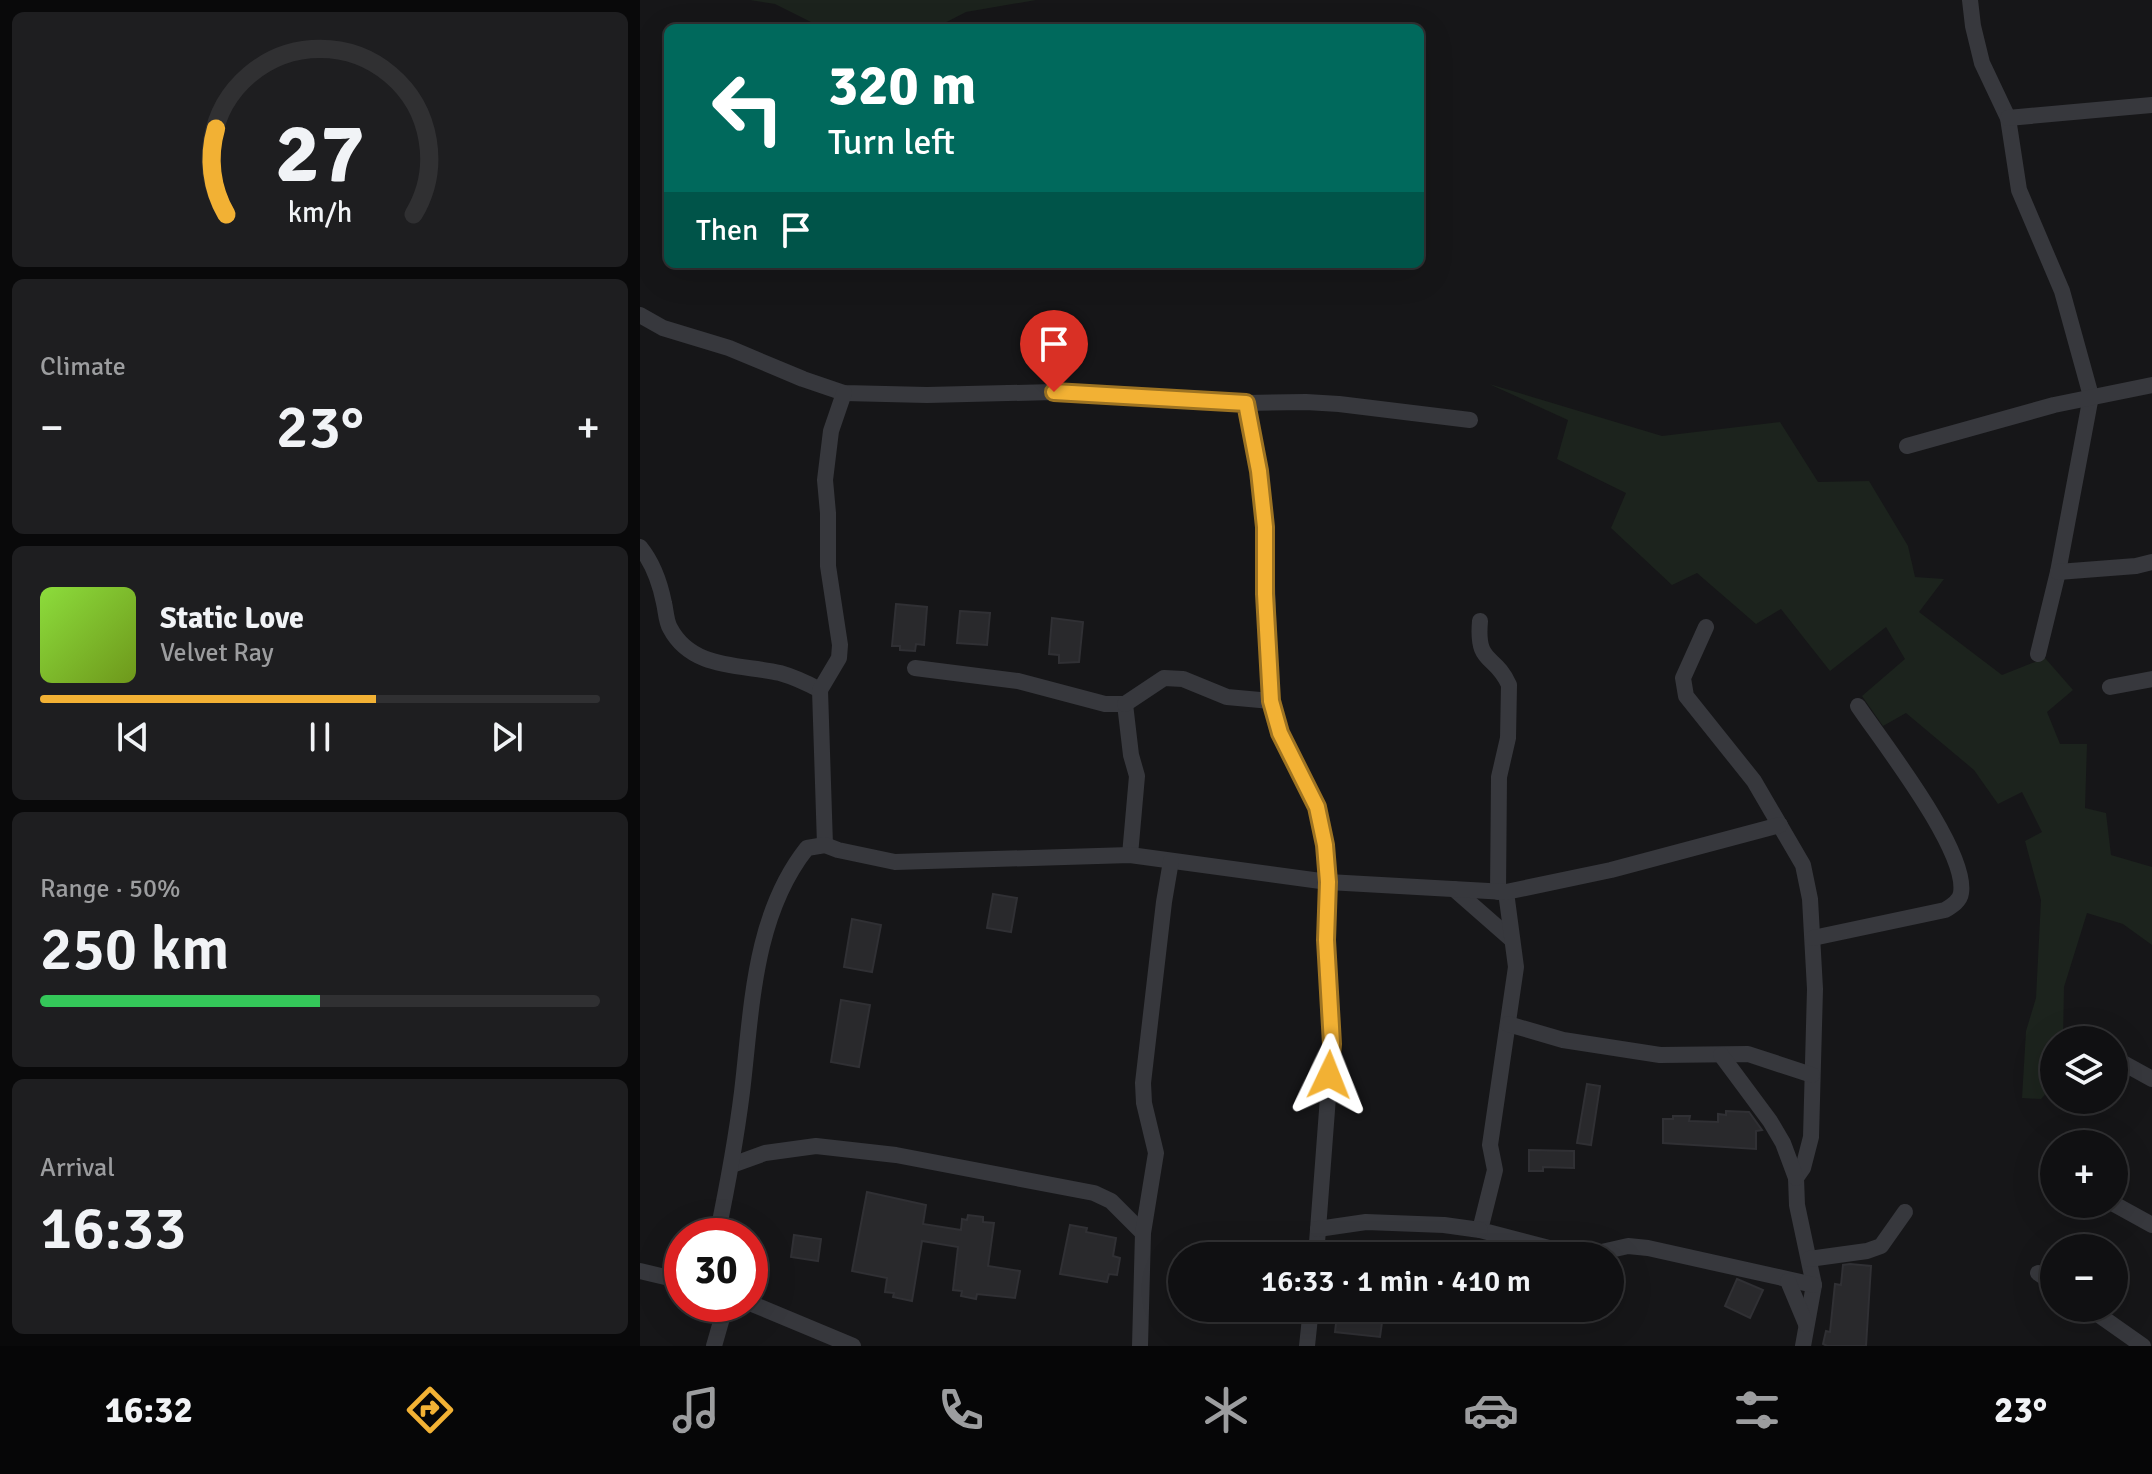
<!DOCTYPE html>
<meta charset="utf-8">
<style>
body{margin:0;font-family:Signika,sans-serif;background:#1e1e20;color:#f1f3f6;height:100vh;display:flex;flex-direction:column;font-size:30px;white-space:nowrap}
*{box-sizing:border-box;margin:0}
p{font-size:26px;color:#9c9d9f}
.icon{flex:none;width:44px;height:44px;fill:none;stroke:currentColor;stroke-width:2;stroke-linecap:round;stroke-linejoin:round}
.map{position:relative;flex:1;overflow:hidden}
.side{display:flex;flex-direction:column;gap:12px;padding:12px;background:#09090a;width:640px}
.side>*{flex:none}
.hud{position:absolute;left:24px;top:24px;width:760px;height:244px;border-radius:12px;box-shadow:0 8px 32px #0002,0 0 0 2px #303032;background:#00695c;color:#fff;overflow:hidden}
.controls{position:absolute;left:1400px;top:1026px;display:grid;gap:16px}
.controls a{display:grid;place-items:center;width:88px;height:88px;border-radius:50%;background:#101012;box-shadow:0 8px 32px #0002,0 0 0 2px #303032;font-size:40px}
.speed{position:absolute;left:24px;top:1218px;display:flex;gap:16px;font-size:40px;font-weight:700;text-align:center}
.speed>*{display:grid;place-content:center;width:104px;height:104px;border-radius:50%;background:#101012;box-shadow:0 8px 32px #0002,0 0 0 2px #303032;line-height:1}
.speed .limit{border:12px solid #d22;background:#fff;color:#111}
.pin{position:absolute;display:grid;place-items:center;width:68px;height:68px;color:#fff;margin:-82px -34px;border-radius:50% 50% 50% 0;rotate:-45deg;box-shadow:0 0 8px #0007}
.pin .icon{rotate:45deg}
.me{position:absolute;width:88px;margin:-44px;rotate:2deg;stroke-linejoin:round;filter:drop-shadow(0 0 6px #0008)}
.turn{display:flex;align-items:center;gap:28px;height:168px;padding:0 32px;font-size:36px}
.turn .icon{width:104px;height:104px;stroke-width:2.5}
.turn b{display:block;font-size:56px;line-height:68px}
.then{display:flex;align-items:center;height:76px;padding:0 32px;background:#0003;gap:16px;font-size:30px}
.big{font-size:60px;font-weight:600;line-height:1.1}
.side .tile{flex:1;display:flex;flex-direction:column;justify-content:center;gap:12px;min-width:0;padding:0 28px;border-radius:12px;background:#1e1e20}
.side .dial{align-items:center;gap:0}
.dial svg{height:208px;overflow:visible;fill:none;stroke:#303032;stroke-width:7;stroke-linecap:round;text-anchor:middle}
.dial text{fill:#f1f3f6;stroke:none}
.song{display:flex;align-items:center;gap:24px}
.cover{width:96px;height:96px;border-radius:12px;background:linear-gradient(135deg,hsl(90 70% 55%),hsl(80 70% 35%))}
.played{height:8px;border-radius:4px;background:linear-gradient(90deg,#f2b134 60%,#303032 60%)}
.keys{display:flex;justify-content:space-around;direction:ltr}
.heat{display:flex;justify-content:space-between;align-items:center;font-size:44px;direction:ltr}
.charge{height:12px;border-radius:6px;background:linear-gradient(90deg,#34c759 50%,#303032 0)}
.trip{position:absolute;left:528px;top:1242px;width:456px;height:80px;border-radius:40px;background:#101012;box-shadow:0 8px 32px #0002,0 0 0 2px #303032;font-weight:600;line-height:80px;text-align:center}
.dock{display:flex;height:128px;justify-content:space-around;align-items:center;background:#060607;color:#9c9d9f}
.dock .icon{width:56px;height:56px}
.dock .selected{color:#f2b134}
.dock b{font-size:36px;color:#f1f3f6}
main{display:flex;flex:1;min-height:0}
.map>svg:first-child{display:block}
</style>
<main>
<section class="side">
<div class="tile dial"><svg viewBox="0 0 100 80">
<path d="M14 69A42 42 0 1 1 86 69"/>
<path d="M14 69A42 42 0 0 1 10 36" stroke="#f2b134"/>
<text x="50" y="56" font-size="32" font-weight="700">27</text>
<text x="50" y="72" font-size="11">km/h</text>
</svg></div>
<div class="tile"><p>Climate</p>
<div class="heat"><a>−</a><b class="big">23°</b><a>+</a></div>
</div>
<div class="tile">
<div class="song"><i class="cover"></i><div><b>Static Love</b><p>Velvet Ray</p></div></div>
<div class="played"></div>
<div class="keys"><svg class="icon" aria-label="previous" viewBox="0 0 24 24"><path d="M18 5L8 12l10 7zM5 5v14"/></svg><svg class="icon" aria-label="pause" viewBox="0 0 24 24"><path d="M8 5v14M16 5v14"/></svg><svg class="icon" aria-label="next" viewBox="0 0 24 24"><path d="M6 5l10 7-10 7zM19 5v14"/></svg></div>
</div>
<div class="tile"><p>Range · 50%</p><b class="big">250 km</b><div class="charge"></div></div>
<div class="tile"><p>Arrival</p><b class="big">16:33</b></div>
</section>
<div class="map">
<svg width="1512" height="1346" viewBox="0 0 1512 1346">
<rect width="100%" height="100%" fill="#161618"/>
<g fill="#1c231d">
<polygon points="110,0 396,0 326,12 295,28 183,28 135,4"/>
<polygon points="849,384 1022,436 1140,422 1178,482 1229,481 1268,546 1275,577 1304,579 1279,612 1362,675 1405,658 1433,690 1407,712 1420,744 1447,744 1445,808 1466,813 1471,855 1512,867 1512,945 1483,924 1447,913 1424,987 1423,1040 1414,1040 1414,1085 1401,1099 1382,1098 1386,1031 1396,998 1401,900 1385,841 1402,832 1382,792 1358,804 1334,770 1266,713 1243,726 1222,696 1265,659 1246,627 1190,671 1141,609 1116,624 1057,573 1032,585 971,528 986,493 917,459 928,420"/>
</g>
<g fill="#29292c" stroke="#303034" stroke-width="2">
<polygon points="256,604 287,607 284,645 276,644 275,651 260,650 260,646 252,646"/>
<polygon points="320,611 350,613 347,645 317,643"/>
<polygon points="412,618 443,622 439,662 419,663 419,655 409,654"/>
<polygon points="353,894 377,898 371,932 347,928"/>
<polygon points="212,919 241,925 232,972 204,967"/>
<polygon points="201,1000 230,1005 219,1067 191,1062"/>
<polygon points="947,1084 960,1086 951,1145 937,1143"/>
<polygon points="1086,1111 1109,1112 1122,1130 1116,1131 1116,1149 1023,1143 1023,1119 1033,1119 1033,1116 1050,1116 1049,1121 1078,1122 1078,1114 1086,1115"/>
<polygon points="889,1150 934,1151 934,1168 903,1167 903,1171 889,1171"/>
<polygon points="227,1192 286,1205 283,1224 321,1230 322,1219 327,1220 328,1215 343,1217 343,1222 354,1223 348,1266 380,1271 375,1298 337,1294 336,1299 321,1296 322,1291 313,1290 318,1247 282,1241 272,1301 253,1297 254,1293 245,1292 247,1278 212,1271"/>
<polygon points="430,1225 447,1228 446,1232 476,1238 473,1256 480,1258 477,1275 469,1274 467,1282 420,1274"/>
<polygon points="154,1235 181,1239 178,1261 151,1257"/>
<polygon points="1210,1264 1231,1266 1226,1346 1187,1346 1183,1344 1186,1331 1190,1332 1195,1284 1201,1285 1203,1265"/>
<polygon points="1097,1279 1123,1290 1110,1318 1085,1306"/>
<polygon points="698,1308 744,1308 740,1337 695,1332 696,1323 686,1321 687,1309"/>
</g>
<g fill="none" stroke-linecap="round" stroke-linejoin="round">
<g stroke="#37383d" stroke-width="16">
<polyline points="1330,0 1333,26 1342,63 1368,118 1379,190 1422,291 1451,396 1418,572 1398,654"/>
<polyline points="1368,118 1512,105"/>
<polyline points="0,315 23,328 89,348 163,379 204,393 287,395 414,392 606,403 666,402 699,404 830,420"/>
<polyline points="606,403 619,471 625,527 631,701 640,733 677,807 685,845 688,882 686,940 692,1044 676,1256"/>
<polyline points="1267,446 1414,405 1512,385"/>
<path d="M0 547C13 563 20 583 24 603 26 611 26 621 30 628 52 670 101 664 140 673 154 677 167 683 180 690"/>
<polyline points="1418,572 1496,566 1512,562"/>
<path d="M840 621C836 666 855 653 869 685L868 738 859 777 858 892"/>
<polyline points="1066,627 1043,678 1046,696 1114,781 1163,865 1170,899 1175,989 1171,1137 1163,1168 1156,1178 1157,1205 1174,1285 1163,1346"/>
<polyline points="275,668 378,681 465,704 485,704 491,755 497,776 490,855"/>
<polyline points="1470,687 1512,679"/>
<polyline points="485,704 524,678 543,679 587,697 631,701"/>
<polyline points="185,845 180,690 199,658 200,645 188,566 188,513 185,480 191,431 204,393"/>
<polyline points="814,889 871,939"/>
<polyline points="866,892 876,967 850,1145 855,1170 840,1230 940,1256"/>
<path d="M1173 938 1305 910C1312 906 1320 901 1321 893 1328 851 1243 743 1218 706"/>
<polyline points="868,1024 923,1040 1020,1055 1108,1054 1172,1075"/>
<polyline points="1081,1055 1130,1121 1143,1143 1156,1178"/>
<polyline points="1474,1058 1512,1079"/>
<polyline points="92,1165 125,1153 176,1146 256,1155 454,1193 471,1201 503,1233"/>
<polyline points="1474,1204 1512,1225"/>
<polyline points="678,1229 726,1222 804,1225 840,1230"/>
<path d="M77 1236C87 1188 96 1140 102 1092 112 1009 113 916 167 848L185 845 198 850 255 862 490 855 688 882 866 892 971 870 1140 825"/>
<polyline points="944,1256 988,1246 1008,1248 1174,1285"/>
<polyline points="1169,1259 1227,1251 1241,1246 1265,1212"/>
<polyline points="0,1271 42,1281"/>
<polyline points="1398,1273 1414,1284"/>
<polyline points="1148,1281 1166,1324"/>
<polyline points="110,1303 213,1346"/>
<polyline points="1449,1308 1503,1346"/>
<polyline points="74,1346 86,1304"/>
<polyline points="500,1346 503,1233 516,1153 504,1103 503,1083 524,902 531,861"/>
<polyline points="667,1346 671,1308"/>
</g>
</g>
<g fill="none" stroke-linecap="round" stroke-linejoin="round">
<defs>
<polyline id="route" points="414,392 606,403 619,471 625,527 625,594 631,701 640,733 677,807 685,845 688,882 686,940 692,1044 689,1075"/>
</defs>
<use href="#route" stroke="#9d7322" stroke-width="20"/>
<use href="#route" stroke="#f2b134" stroke-width="14"/>
</g>
</svg>
<div class="controls">
<a><svg class="icon" aria-label="layers" viewBox="0 0 24 24"><path d="M12 4l9 5-9 5-9-5zM3 14l9 5 9-5"/></svg></a>
<a>+</a>
<a>−</a>
</div>
<div class="speed"><div class="limit">30</div></div>
<div class="pin" style="left:414px;top:392px;background:#d93025"><svg class="icon" aria-label="arrive" viewBox="0 0 24 24"><path d="M6 21V4h12l-3 4 3 4H6"/></svg></div>
<svg class="me" style="left:689px;top:1075px" viewBox="-20 -20 40 40"><path d="M0-17L14 15 0 8-14 15z" fill="#f2b134" stroke="#fff" stroke-width="4"/></svg>
<div class="trip">16:33 · 1 min · 410 m</div>
<div class="hud">
<div class="turn"><svg class="icon" aria-label="left" viewBox="0 0 24 24"><path d="M17 20v-9H6M10 6l-5 5 5 5"/></svg><div><b>320 m</b>Turn left</div></div>
<div class="then">Then<svg class="icon" aria-label="arrive" viewBox="0 0 24 24"><path d="M6 21V4h12l-3 4 3 4H6"/></svg></div>
</div>
</div>
</main>
<nav class="dock">
<b>16:32</b>
<svg class="icon selected" aria-label="directions" viewBox="0 0 24 24"><path d="M12 3l9 9-9 9-9-9zM9 14v-3h6M13 9l2 2-2 2"/></svg>
<svg class="icon" aria-label="music" viewBox="0 0 24 24"><path d="M9 18V5l10-2v13"/><circle cx="6" cy="18" r="3"/><circle cx="16" cy="16" r="3"/></svg>
<svg class="icon" aria-label="phone" viewBox="0 0 24 24"><path d="M5 4h4l2 5-3 2q2 4 5 5l2-3 5 2v4C11 20 4 13 5 4z"/></svg>
<svg class="icon" aria-label="climate" viewBox="0 0 24 24"><path d="M12 3v18M4 7l16 10M4 17L20 7"/></svg>
<svg class="icon" aria-label="car" viewBox="0 0 24 24"><path d="M5 17H2v-5l4-1 3-4h7l3 4 3 1v5h-3M9 17h6M6 11h13"/><circle cx="7" cy="17" r="2"/><circle cx="17" cy="17" r="2"/></svg>
<svg class="icon" aria-label="filters" viewBox="0 0 24 24"><path d="M4 7h16M4 17h16"/><circle cx="9" cy="7" r="2"/><circle cx="15" cy="17" r="2"/></svg>
<b>23°</b>
</nav>
